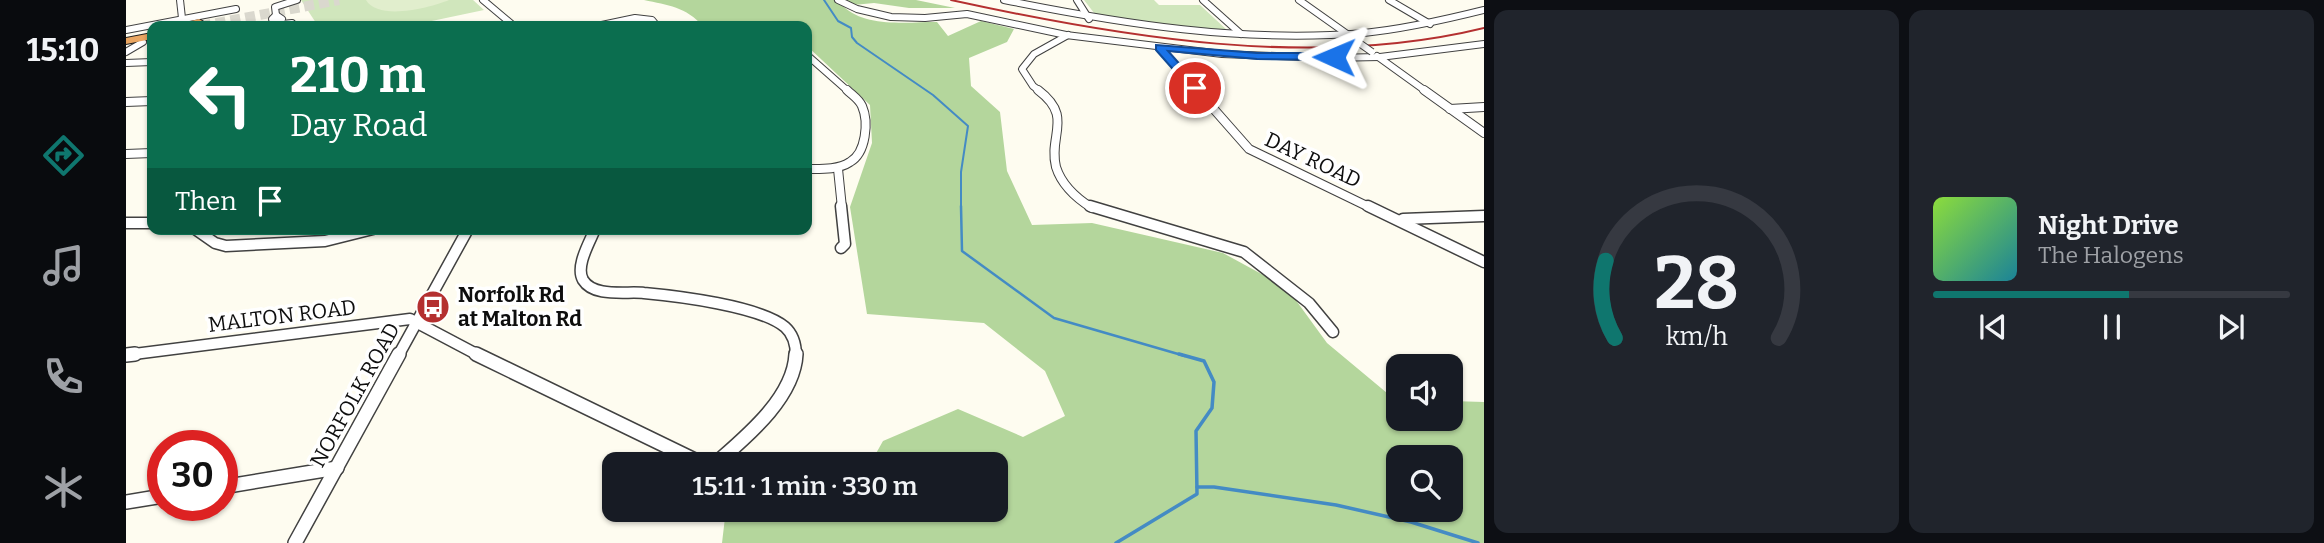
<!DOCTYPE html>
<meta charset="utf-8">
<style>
body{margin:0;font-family:Bitter,serif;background:#20242c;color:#f1f3f6;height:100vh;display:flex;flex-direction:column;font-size:26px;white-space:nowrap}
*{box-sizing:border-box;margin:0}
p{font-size:23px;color:#9ea1a6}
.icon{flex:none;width:38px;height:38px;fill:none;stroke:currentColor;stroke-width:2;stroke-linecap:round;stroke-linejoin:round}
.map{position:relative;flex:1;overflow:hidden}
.side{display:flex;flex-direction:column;gap:10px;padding:10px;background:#0d0f14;width:840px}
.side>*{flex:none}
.top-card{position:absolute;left:21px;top:21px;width:665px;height:214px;border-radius:14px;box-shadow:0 2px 5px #0004;background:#0b6e4f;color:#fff;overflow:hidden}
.fabs{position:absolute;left:1260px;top:354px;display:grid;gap:14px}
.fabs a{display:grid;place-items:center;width:77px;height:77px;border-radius:14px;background:#171b24;box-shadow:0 2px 5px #0004;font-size:35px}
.speed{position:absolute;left:21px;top:430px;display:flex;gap:14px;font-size:35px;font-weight:700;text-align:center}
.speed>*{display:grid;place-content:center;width:91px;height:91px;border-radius:50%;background:#171b24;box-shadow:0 2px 5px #0004;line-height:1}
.speed .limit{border:10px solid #d22;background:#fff;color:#111}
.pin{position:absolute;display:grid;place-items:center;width:60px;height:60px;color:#fff;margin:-30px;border:4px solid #fff;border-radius:50%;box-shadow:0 2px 7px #0007}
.me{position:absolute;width:77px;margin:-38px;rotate:271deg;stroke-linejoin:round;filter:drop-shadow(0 0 5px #0008)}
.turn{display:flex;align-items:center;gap:24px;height:147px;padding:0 28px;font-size:32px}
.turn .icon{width:91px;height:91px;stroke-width:2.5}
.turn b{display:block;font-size:49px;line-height:60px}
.then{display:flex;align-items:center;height:66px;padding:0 28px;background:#0003;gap:14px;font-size:26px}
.side .tile{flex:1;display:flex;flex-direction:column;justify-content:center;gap:10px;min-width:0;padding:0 24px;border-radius:14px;background:#20242c}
.side .dial{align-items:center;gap:0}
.dial svg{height:182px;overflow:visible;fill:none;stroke:#363941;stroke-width:7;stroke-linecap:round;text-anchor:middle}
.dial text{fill:#f1f3f6;stroke:none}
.song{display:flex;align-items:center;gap:21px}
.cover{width:84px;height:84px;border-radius:10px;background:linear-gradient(135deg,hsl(90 70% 55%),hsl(190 70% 35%))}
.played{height:7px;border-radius:4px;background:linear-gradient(90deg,#0f766e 55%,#363941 55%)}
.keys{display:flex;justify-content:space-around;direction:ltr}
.side .tiles{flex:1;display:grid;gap:10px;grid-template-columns:repeat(2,1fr)}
.trip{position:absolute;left:476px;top:452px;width:406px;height:70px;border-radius:14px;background:#171b24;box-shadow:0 2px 5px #0004;font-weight:600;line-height:70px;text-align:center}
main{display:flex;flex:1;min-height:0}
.tab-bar{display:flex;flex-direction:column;width:126px;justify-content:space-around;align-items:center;background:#090b0e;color:#9ea1a6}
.tab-bar .icon{width:49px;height:49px}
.tab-bar .selected{color:#0f766e}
.tab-bar b{font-size:32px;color:#f1f3f6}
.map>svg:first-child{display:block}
</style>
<main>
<nav class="tab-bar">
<b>15:10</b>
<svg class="icon selected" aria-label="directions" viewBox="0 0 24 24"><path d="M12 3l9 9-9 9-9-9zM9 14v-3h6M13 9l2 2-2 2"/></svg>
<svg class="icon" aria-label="music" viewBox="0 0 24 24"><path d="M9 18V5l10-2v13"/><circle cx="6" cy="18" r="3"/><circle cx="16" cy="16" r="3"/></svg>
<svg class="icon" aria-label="phone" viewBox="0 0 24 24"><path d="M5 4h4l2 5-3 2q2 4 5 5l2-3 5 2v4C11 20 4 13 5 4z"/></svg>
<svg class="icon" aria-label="climate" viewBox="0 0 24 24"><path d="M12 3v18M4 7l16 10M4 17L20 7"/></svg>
</nav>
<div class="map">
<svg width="1358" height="543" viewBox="0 0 1358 543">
<rect width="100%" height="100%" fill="#fefcf0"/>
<g fill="#d0e6bc">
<polygon points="175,0 347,0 358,10 282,26 192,26"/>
<polygon points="958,0 1028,0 1033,5 1074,5 1102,31 972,18"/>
</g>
<path fill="#b4d69c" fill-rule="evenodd" d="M518 0H790L829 8H783L748 3 717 6C739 28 783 22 811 22L822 36 855 21 888 29 881 42 843 58 845 86 874 112 881 171 906 225 966 223 1097 253 1161 288 1201 343 1267 398 1272 399V418H1325V401L1358 402V543H596L600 509H870V464H744L757 441 832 409 897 437 939 416 919 371 858 323 741 314 724 207 746 143 744 105 681 46V26H577C560 7 542 5 518 0ZM1272 457H1325V509H1272Z"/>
<path fill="#e1eecd" d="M240 0H323C304 8 252 21 240 0Z"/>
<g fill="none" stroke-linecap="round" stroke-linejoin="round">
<polyline stroke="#448bc4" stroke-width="2" points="698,0 712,21 725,28 726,37 731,43 807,95 842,126 835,172 835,208"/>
<polyline stroke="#448bc4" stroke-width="2.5" points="835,206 836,251 928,318 1059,356"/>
<g stroke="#448bc4" stroke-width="3.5">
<polyline points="1071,487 1088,487 1210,505 1285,522 1352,543"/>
<polyline points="990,543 1071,494 1070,431 1086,408 1088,382 1078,361 1053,354"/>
</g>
<polyline stroke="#dad8ce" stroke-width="10" stroke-dasharray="10 5" stroke-linecap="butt" points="75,26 213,0"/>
<defs>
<g id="minor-far3">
<polyline points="54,0 56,18"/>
<polyline points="357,0 388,26"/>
<polyline points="712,0 731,9 765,17 799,18 841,14 940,35 1096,54 1202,58 1254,57 1358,44"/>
<path d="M878 0C997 24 1116 43 1238 33 1279 29 1318 20 1358 10"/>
<polyline points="951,0 963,19"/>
<polyline points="1077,0 1115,34"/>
<polyline points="1173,0 1221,34"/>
<polyline points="1263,0 1304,24"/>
<polygon points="150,15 156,19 146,19"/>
<polyline points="150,15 149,7 171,0"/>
<polyline points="153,20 156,24 166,23"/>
<polyline points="471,26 509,18 526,20 531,26"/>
<polyline points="0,30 110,9"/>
<polyline points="1034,48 1073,92"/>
<polyline points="0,52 17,42"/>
<polyline points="681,55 723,92"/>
<polyline points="1251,56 1301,92"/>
<polyline points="0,63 26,62"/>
<polyline points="915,92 907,86 896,69 908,54 942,35"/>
</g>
<g id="minor-far2">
<path d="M912 90C948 117 922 135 930 167 936 186 950 198 966 208"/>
<polyline points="1071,90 1123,149 1245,208"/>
<polyline points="1298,90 1358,133"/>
<polyline points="0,102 26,101"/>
<polyline points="1324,109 1358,107"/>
<polyline points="0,154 26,153"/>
<path d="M681 169C695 169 712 170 724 162 740 153 743 122 736 106 733 99 726 95 721 90"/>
<polyline points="712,169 716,208"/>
</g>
<g id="minor-far1">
<polyline points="964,206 1118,252 1183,303 1207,332"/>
<polyline points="1242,206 1358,262"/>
<polyline points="1277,219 1358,216"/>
<polyline points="0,223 26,223"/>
<polyline points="69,229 89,243 100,246 199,241 247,229"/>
<path d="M469 229C464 242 449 266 457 280 468 298 501 291 518 293 551 296 634 306 659 327 667 334 670 345 670 356"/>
<polyline points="715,248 719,244 715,206"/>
<polyline points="0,355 284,319 354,356"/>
<polyline points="272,356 342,229"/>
</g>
<g id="minor">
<polyline points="350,354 577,464"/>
<polyline points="0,355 9,354"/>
<path d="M589 464C620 437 668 398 670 354"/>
<polyline points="96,487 211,468"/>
<polyline points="0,502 37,496"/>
<polyline points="169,543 273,354"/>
</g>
<g id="highway">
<polygon points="73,19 78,22 76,24 45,26"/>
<polygon points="26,33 26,39 0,44 0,38"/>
</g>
</defs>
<use href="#minor-far3" stroke="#414141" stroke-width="8"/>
<use href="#minor-far2" stroke="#414141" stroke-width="10"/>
<use href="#minor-far1" stroke="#414141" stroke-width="13"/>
<use href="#minor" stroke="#414141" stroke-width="16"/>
<use href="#highway" stroke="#1f1f1f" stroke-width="2"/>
<use href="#minor-far3" stroke="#fff" stroke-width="6"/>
<use href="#minor-far2" stroke="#fff" stroke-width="8"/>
<use href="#minor-far1" stroke="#fff" stroke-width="10"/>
<use href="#minor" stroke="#fff" stroke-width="13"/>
<use href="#highway" fill="#eaa662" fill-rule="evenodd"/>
<path stroke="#b43030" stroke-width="2" d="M825 0C994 37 1187 70 1358 28"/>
<defs>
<polyline id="minor-bridge" points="1226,38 1246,52"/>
</defs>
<use href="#minor-bridge" stroke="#414141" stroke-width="8" stroke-linecap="butt"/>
<use href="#minor-bridge" stroke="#fff" stroke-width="6"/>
</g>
<polygon fill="#1a73e8" stroke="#114b97" stroke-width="2" points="1030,45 1131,53 1208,53 1213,57 1208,60 1131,59 1042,51 1075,88 1069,92 1066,91 1030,50"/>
<defs>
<symbol id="bus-disc" viewBox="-11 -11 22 22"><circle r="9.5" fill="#b43030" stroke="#fff"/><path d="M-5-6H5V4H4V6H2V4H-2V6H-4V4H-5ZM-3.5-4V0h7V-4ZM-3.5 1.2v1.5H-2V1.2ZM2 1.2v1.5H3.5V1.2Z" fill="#fff"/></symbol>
</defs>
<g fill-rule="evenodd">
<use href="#bus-disc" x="288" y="288" width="38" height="38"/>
</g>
<g text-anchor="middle" stroke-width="7" stroke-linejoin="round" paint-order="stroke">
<g font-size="21" fill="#0e0e0e" stroke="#fff">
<text transform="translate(1187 160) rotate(25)" y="7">DAY ROAD</text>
<text transform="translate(156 316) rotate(-7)" y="7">MALTON ROAD</text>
<text transform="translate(229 395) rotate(-61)" y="7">NORFOLK ROAD</text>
</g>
<g font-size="21" font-weight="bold" fill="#0e0e0e" stroke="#fff" text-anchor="start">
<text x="332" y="302">Norfolk Rd<tspan x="332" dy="24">at Malton Rd</tspan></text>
</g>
</g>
</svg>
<div class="fabs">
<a><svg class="icon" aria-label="sound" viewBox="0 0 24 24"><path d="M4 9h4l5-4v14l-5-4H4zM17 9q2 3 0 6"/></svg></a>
<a><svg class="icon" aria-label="search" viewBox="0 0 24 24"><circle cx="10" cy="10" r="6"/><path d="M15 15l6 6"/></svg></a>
</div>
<div class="speed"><div class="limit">30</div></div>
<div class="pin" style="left:1069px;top:88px;background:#d93025"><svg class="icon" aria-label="arrive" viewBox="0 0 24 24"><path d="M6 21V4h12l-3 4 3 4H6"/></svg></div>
<svg class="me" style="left:1208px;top:57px" viewBox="-20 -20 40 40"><path d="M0-17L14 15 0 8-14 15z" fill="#1a73e8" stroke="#fff" stroke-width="4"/></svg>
<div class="trip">15:11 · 1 min · 330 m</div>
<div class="top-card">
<div class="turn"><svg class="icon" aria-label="left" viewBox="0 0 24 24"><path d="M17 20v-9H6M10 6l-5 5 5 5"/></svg><div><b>210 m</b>Day Road</div></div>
<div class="then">Then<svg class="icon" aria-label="arrive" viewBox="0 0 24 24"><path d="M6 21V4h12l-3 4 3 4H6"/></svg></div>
</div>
</div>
<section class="side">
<div class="tiles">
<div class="tile dial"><svg viewBox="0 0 100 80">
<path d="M14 69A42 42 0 1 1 86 69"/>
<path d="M14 69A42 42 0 0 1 10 35" stroke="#0f766e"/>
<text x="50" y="56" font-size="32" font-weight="700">28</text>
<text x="50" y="72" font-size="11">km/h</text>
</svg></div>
<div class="tile">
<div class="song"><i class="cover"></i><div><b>Night Drive</b><p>The Halogens</p></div></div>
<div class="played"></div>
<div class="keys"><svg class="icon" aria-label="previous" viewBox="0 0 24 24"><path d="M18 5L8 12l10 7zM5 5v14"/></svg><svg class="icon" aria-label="pause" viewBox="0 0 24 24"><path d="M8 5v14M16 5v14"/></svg><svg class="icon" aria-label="next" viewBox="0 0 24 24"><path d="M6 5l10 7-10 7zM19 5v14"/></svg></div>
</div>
</div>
</section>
</main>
